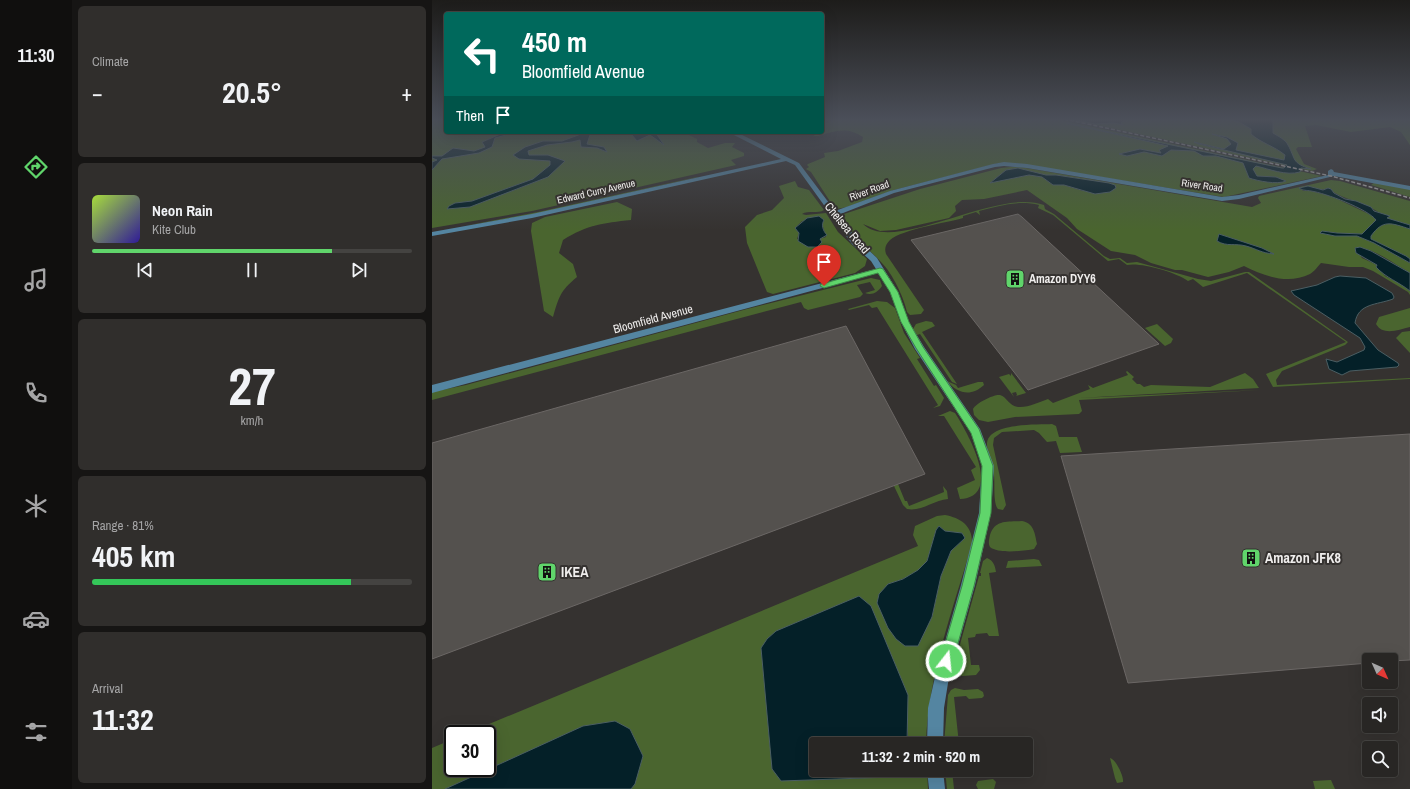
<!DOCTYPE html>
<meta charset="utf-8">
<style>
body{margin:0;font-family:"Archivo Narrow",sans-serif;background:#302e2c;color:#f1f3f6;height:100vh;display:flex;flex-direction:column;font-size:15px;white-space:nowrap}
*{box-sizing:border-box;margin:0}
p{font-size:13px;color:#a5a5a6}
.icon{flex:none;width:22px;height:22px;fill:none;stroke:currentColor;stroke-width:2;stroke-linecap:round;stroke-linejoin:round}
.map{position:relative;flex:1;overflow:hidden}
.sheet{display:flex;flex-direction:column;gap:6px;padding:6px;background:#161514;width:360px}
.sheet>*{flex:none}
.banner{position:absolute;left:12px;top:12px;width:380px;height:122px;border-radius:4px;box-shadow:0 4px 16px #0002,0 0 0 1px #444341;background:#00695c;color:#fff;overflow:hidden}
.needle{width:26px;rotate:135deg}
.fabs{position:absolute;left:930px;top:653px;display:grid;gap:8px}
.fabs a{display:grid;place-items:center;width:36px;height:36px;border-radius:4px;background:#282624;box-shadow:0 4px 16px #0002,0 0 0 1px #444341;font-size:20px}
.speed{position:absolute;left:12px;top:725px;display:flex;gap:8px;font-size:20px;font-weight:700;text-align:center}
.speed>*{display:grid;place-content:center;width:52px;height:52px;border-radius:50%;background:#282624;box-shadow:0 4px 16px #0002,0 0 0 1px #444341;line-height:1}
.speed .limit{border:2px solid #111;border-radius:6px;background:#fff;color:#111}
.pin{position:absolute;display:grid;place-items:center;width:34px;height:34px;color:#fff;margin:-41px -17px;border-radius:50% 50% 50% 0;rotate:-45deg;box-shadow:0 0 4px #0007}
.pin .icon{rotate:45deg}
.me{position:absolute;width:44px;margin:-22px;rotate:16deg;stroke-linejoin:round;filter:drop-shadow(0 0 3px #0008)}
.turn{display:flex;align-items:center;gap:14px;height:84px;padding:0 12px;font-size:18px}
.turn .icon{width:52px;height:52px;stroke-width:2.5}
.turn b{display:block;font-size:28px;line-height:34px}
.then{display:flex;align-items:center;height:38px;padding:0 12px;background:#0003;gap:8px;font-size:15px}
.big{font-size:30px;font-weight:700;line-height:1.1}
.sheet .card{flex:1;display:flex;flex-direction:column;justify-content:center;gap:6px;min-width:0;padding:0 14px;border-radius:6px;background:#302e2c}
.sheet .dial{align-items:center;gap:0}
.dial b{font-size:52px;line-height:1}
.song{display:flex;align-items:center;gap:12px}
.cover{width:48px;height:48px;border-radius:6px;background:linear-gradient(135deg,hsl(80 70% 55%),hsl(250 70% 35%))}
.played{height:4px;border-radius:2px;background:linear-gradient(90deg,#60d56b 75%,#444341 75%)}
.keys{display:flex;justify-content:space-around;direction:ltr}
.heat{display:flex;justify-content:space-between;align-items:center;font-size:22px;direction:ltr}
.charge{height:6px;border-radius:3px;background:linear-gradient(90deg,#34c759 81%,#444341 0)}
.trip{position:absolute;left:377px;top:737px;width:224px;height:40px;border-radius:4px;background:#282624;box-shadow:0 4px 16px #0002,0 0 0 1px #444341;font-weight:700;line-height:40px;text-align:center}
main{display:flex;flex:1;min-height:0}
.menu{display:flex;flex-direction:column;width:72px;justify-content:space-around;align-items:center;background:#100f0e;color:#a5a5a6}
.menu .icon{width:28px;height:28px}
.menu .current{color:#60d56b}
.menu b{font-size:18px;color:#f1f3f6}
.map>svg:first-child{display:block}
</style>
<main>
<nav class="menu">
<b>11:30</b>
<svg class="icon current" aria-label="directions" viewBox="0 0 24 24"><path d="M12 3l9 9-9 9-9-9zM9 14v-3h6M13 9l2 2-2 2"/></svg>
<svg class="icon" aria-label="music" viewBox="0 0 24 24"><path d="M9 18V5l10-2v13"/><circle cx="6" cy="18" r="3"/><circle cx="16" cy="16" r="3"/></svg>
<svg class="icon" aria-label="phone" viewBox="0 0 24 24"><path d="M5 4h4l2 5-3 2q2 4 5 5l2-3 5 2v4C11 20 4 13 5 4z"/></svg>
<svg class="icon" aria-label="climate" viewBox="0 0 24 24"><path d="M12 3v18M4 7l16 10M4 17L20 7"/></svg>
<svg class="icon" aria-label="car" viewBox="0 0 24 24"><path d="M5 17H2v-5l4-1 3-4h7l3 4 3 1v5h-3M9 17h6M6 11h13"/><circle cx="7" cy="17" r="2"/><circle cx="17" cy="17" r="2"/></svg>
<svg class="icon" aria-label="filters" viewBox="0 0 24 24"><path d="M4 7h16M4 17h16"/><circle cx="9" cy="7" r="2"/><circle cx="15" cy="17" r="2"/></svg>
</nav>
<section class="sheet">
<div class="card"><p>Climate</p>
<div class="heat"><a>−</a><b class="big">20.5°</b><a>+</a></div>
</div>
<div class="card">
<div class="song"><i class="cover"></i><div><b>Neon Rain</b><p>Kite Club</p></div></div>
<div class="played"></div>
<div class="keys"><svg class="icon" aria-label="previous" viewBox="0 0 24 24"><path d="M18 5L8 12l10 7zM5 5v14"/></svg><svg class="icon" aria-label="pause" viewBox="0 0 24 24"><path d="M8 5v14M16 5v14"/></svg><svg class="icon" aria-label="next" viewBox="0 0 24 24"><path d="M6 5l10 7-10 7zM19 5v14"/></svg></div>
</div>
<div class="card dial"><b>27</b><p>km/h</p></div>
<div class="card"><p>Range · 81%</p><b class="big">405 km</b><div class="charge"></div></div>
<div class="card"><p>Arrival</p><b class="big">11:32</b></div>
</section>
<div class="map">
<svg width="978" height="789" viewBox="0 0 978 789">
<rect width="100%" height="100%" fill="#353230"/>
<g fill="#4a652f" fill-rule="evenodd">
<polygon points="0,119 14,119 14,132 251,132 265,139 265,142 276,148 293,143 303,143 300,147 312,153 312,156 299,160 304,165 100,211 0,228"/>
<path d="M407 119H624L890 176 792 197 582 163H567L462 190 415 207 405 209 401 206 379 172 374 169 377 167 375 165 376 164 393 157 392 153 406 151 430 142 431 137C415 126 403 131 386 136H383L377 132H390V124Z"/>
<polygon points="637,119 667,124 648,119 803,119 841,124 841,119 978,119 978,145 969,132 958,127 919,132 884,125 873,126 880,147 866,147 864,149 872,164 885,169 880,171"/>
<path d="M578 167H588L820 207 829 203 826 198 827 196 899 180 908 181 978 201V225C971 223 960 221 954 217 948 213 942 209 936 206 922 200 908 198 896 188 887 192 880 185 868 189L872 191H879L899 196 941 216 945 220 930 234 905 233 890 231 903 236H925L942 243 978 263V273C964 265 939 246 923 248L930 258 945 265 953 276 967 283 978 291V295L976 292 941 271 931 267H917L889 263C886 266 882 272 878 274 856 285 832 276 812 266L797 272 776 277 750 270H743L719 263 703 255 679 251 645 229 635 218 595 190 552 199 530 200 523 206 524 211 517 218 464 230 448 231 431 224C462 255 565 187 612 205L613 209 622 214 672 256 678 259 688 258 695 263 705 262 766 279 779 281 813 272H817L916 342 913 345 850 371 844 380 845 385 978 378V379L841 387 834 374 914 342 815 273 771 287 761 279 756 281C744 272 708 262 695 265L687 259 676 261 621 215 606 208 607 205C586 200 567 206 547 211L548 215 544 212 531 216V218C514 223 471 229 458 240 454 244 452 248 454 254L492 310 489 314 478 315 475 312C472 298 461 274 449 262 439 251 412 228 409 215L488 189 569 168ZM586 168 614 175H624L677 183 651 191 632 185H621L610 177 604 175H597L559 182 574 170Z"/>
<polygon points="265,177 267,177 99,215 32,226 106,212"/>
<path d="M363 181 366 187 377 190 392 210C386 214 376 210 370 214L374 215 394 213 406 232 435 259 433 266 423 273 341 294 335 292 315 243 313 227 325 215 340 210 352 198 347 186ZM370 221 390 223 394 237 387 239 390 242 365 239 367 233 363 228Z"/>
<polygon points="943,182 978,189 978,197 939,185"/>
<path d="M185 202 200 209 199 220C171 223 155 225 131 240L127 253 141 264 145 277C128 291 127 297 121 317L112 311 99 231 100 223 113 217Z"/>
<polygon points="953,223 964,224 978,229 978,259 939,239 939,236 945,227"/>
<path d="M439 278 448 280 450 286C446 292 440 296 433 293L443 290 438 282 425 285 431 294 428 297 376 310 372 308 369 302 0 400V392L34 385 315 309Z"/>
<polygon points="445,301 455,302 463,308 472,333 488,358 485,359 502,386 504,385 512,398 508,406 501,408 506,405 445,307 440,308 437,305 417,310 416,309"/>
<path d="M978 308V327C966 330 951 336 944 324L947 317Z"/>
<polygon points="494,321 500,322 503,326 490,332 525,384 520,382 488,334 485,335 481,329 484,324"/>
<polygon points="725,324 741,339 739,343 733,346 713,328"/>
<polygon points="978,331 978,353 964,338 970,332"/>
<path d="M695 371 702 377 700 379 705 384H708L712 387 719 385 778 387 813 373 821 379 827 388 646 398 828 390 647 400 650 411 647 414 583 417 556 422 547 420 542 415 541 409C544 403 562 394 568 395 575 397 577 406 586 407 596 408 607 402 616 399L621 403 658 389 656 385 661 388 696 375 694 372Z"/>
<polygon points="579,373 594,393 584,396 585,395 584,392 580,393 582,397 567,377 577,374 579,376"/>
<path d="M515 381 524 385 526 388 546 382H551L552 385C539 397 526 394 515 381Z"/>
<path d="M518 411 523 413C534 430 573 497 528 499L525 488 543 480 539 470 544 467 512 416H506Z"/>
<path d="M620 424 624 426 627 437H645L650 452 628 453 624 441 615 442 607 433 602 430 570 432 562 438 561 445 574 505 571 510 566 509C561 503 563 484 562 476 560 466 555 455 555 445 554 422 605 425 620 424Z"/>
<path d="M466 484 473 501H475L477 506 512 492 511 486 515 491 516 499C502 500 489 512 475 509L471 505 462 486Z"/>
<path d="M513 515C529 518 541 526 540 544 521 609 496 675 494 744H475L476 734 457 648 340 769 460 777 467 770H495L496 789H199L203 784H26L13 789H0V748L21 739V768H55V734H33L486 546 481 535 483 526 505 516ZM507 526 513 531 533 538 519 551 509 576 500 617 456 584C469 580 489 573 495 560 499 552 501 539 504 530Z"/>
<path d="M590 521C602 523 603 534 605 544L602 549C592 551 566 554 558 547 556 543 557 540 558 535 563 519 576 522 590 521Z"/>
<path d="M555 558C562 561 563 566 564 572L557 573 567 636H557L555 633 544 634 543 637 536 638 539 665H547L548 670 544 675 530 676 524 673 522 666 547 576H549V573H548L551 561Z"/>
<polygon points="602,559 607,560 610,566 574,568 576,561"/>
<polygon points="523,688 532,690 546,689 551,692 552,696 550,698 537,699 534,696 522,697 527,744 512,744 516,695 519,690"/>
<path d="M678 758C684 759 692 777 691 782L685 783 683 778Z"/>
<polygon points="513,770 520,770 522,789 515,789"/>
<polygon points="561,779 564,782 562,789 546,789 544,785 546,781"/>
<polygon points="899,780 903,789 883,789 881,781"/>
</g>
<g fill="#042028" stroke="#4b5e63">
<polygon points="640,119 694,119 689,123 691,125 682,123 663,124"/>
<path d="M794 119H841V133C846 136 854 140 856 145 864 159 859 163 879 169L869 168 868 172C854 176 837 169 824 166L821 169 825 176 844 177 854 181C845 185 826 181 817 178L811 163 784 156H771L762 151 739 150 730 156 712 152 695 156 687 154 708 149 729 153 727 150 736 146 634 123 850 168H852L855 165 767 144 762 142 792 149 799 144 795 139 780 134 795 137 806 143 804 150 852 160 853 155C842 146 829 143 819 134V129L807 122Z"/>
<polygon points="73,132 85,132 63,138 60,147 47,153 10,159 0,170 0,162 5,160 0,158 0,156 10,156 21,148 42,151 53,147 50,142"/>
<polygon points="149,132 159,132 155,144 172,147 175,152 165,148 149,147 148,140 140,142 115,145 96,151 97,155 116,155 133,161 116,177 38,207 15,209 17,206 23,203 40,201 101,179 118,165 118,161 87,159 81,155 93,147 111,141 130,141 149,134"/>
<polygon points="206,132 212,132 210,133 224,133 232,145 218,135 205,141 199,134"/>
<polygon points="586,168 614,175 624,175 677,183 683,185 684,188 678,192 663,194 632,185 621,185 610,177 597,175 558,183 574,170"/>
<path d="M876 186 891 190 896 188 899 189 902 193 913 199 924 201 939 207 942 211 958 216 955 218 978 225V229C959 223 951 219 939 236V239L974 256 978 259V263L942 243 925 236H903L888 233 890 231 905 233 930 234 944 220C936 209 893 193 879 191 874 190 872 191 867 188Z"/>
<path d="M387 216 392 220C389 225 391 231 395 235L388 239 390 242 385 247H376L366 241 367 233 363 228 375 218Z"/>
<path d="M787 234 830 248 842 254C829 253 825 249 814 246 803 243 795 247 785 241Z"/>
<path d="M928 247 939 251 978 273V291C967 282 954 278 944 267L945 265 924 253 923 248Z"/>
<path d="M908 276 934 278 960 293 962 297 961 299C945 305 926 303 923 323L946 350 966 363 967 365 965 367 918 371 910 375 897 369 894 359 905 362 932 350 933 347 928 338 862 295 859 291 885 285 903 277Z"/>
<polygon points="507,526 513,531 530,533 533,538 519,551 509,576 500,617 486,646 473,646 464,639 456,628 445,603 447,594 456,584 471,579 486,570 495,561 504,530"/>
<polygon points="427,596 439,606 476,695 475,744 384,744 384,770 467,770 460,777 349,781 340,769 329,648 335,639 344,631"/>
<polygon points="183,721 198,729 211,756 203,784 199,789 13,789 151,726"/>
</g>
<g fill="#54514e" stroke="#6b6765">
<polygon points="586,214 590,217 727,344 596,390 479,240"/>
<polygon points="414,326 493,474 0,659 0,443"/>
<polygon points="978,434 978,660 959,661 959,660 937,660 937,663 696,683 629,456"/>
</g>
<g fill="none" stroke-linecap="round" stroke-linejoin="round">
<g fill="#5485a1" fill-rule="evenodd">
<polygon points="296,132 304,132 367,163 403,211 458,191 561,164 572,162 595,164 790,197 807,195 896,175 896,171 899,169 901,170 902,172 978,186 978,190 902,176 807,199 790,201 595,168 572,166 563,167 462,193 406,215 426,240 445,258 466,292 477,322 492,347 548,429 562,466 559,513 543,585 517,677 512,708 511,744 495,744 496,708 503,677 529,585 547,513 550,466 539,433 483,349 469,322 458,292 446,273 0,393 0,385 444,269 439,261 420,244 363,165 354,161 100,218 0,236 0,232 100,214 349,159"/>
<polygon points="495,770 511,770 513,789 497,789"/>
</g>
<polyline stroke="#a8a5a4" stroke-width="1.5" stroke-dasharray="4 2" stroke-linecap="butt" points="632,119 899,176 978,198"/>
</g>
<linearGradient id="sky" x2="0" y2="1"><stop stop-color="#1d1c1a"/><stop offset="0.52" stop-color="#4b4f59"/><stop offset="1" stop-color="#4b4f59" stop-opacity="0"/></linearGradient>
<rect width="978" height="230" fill="url(#sky)"/>
<polygon fill="#60d56b" stroke="#3e8a46" points="448,268 451,269 466,292 477,322 491,347 547,429 561,466 559,513 542,586 521,661 519,666 514,668 509,666 508,661 530,586 548,513 550,466 539,433 484,348 469,322 458,292 446,273 392,288 388,286 389,284"/>
<defs>
<symbol id="building-square" viewBox="-11 -11 22 22"><rect x="-9" y="-9" width="18" height="18" rx="4" fill="#60d56b" stroke="#353230"/><path d="M-4-6H4V6H1V3H-1V6H-4ZM-2.5-4.3h1.7v1.8h-1.7ZM.8-4.3h1.7v1.8H.8ZM-2.5-1h1.7V.8h-1.7ZM.8-1h1.7V.8H.8Z" fill="#111"/></symbol>
</defs>
<g fill-rule="evenodd">
<use href="#building-square" x="572" y="268" width="22" height="22"/>
<use href="#building-square" x="808" y="547" width="22" height="22"/>
<use href="#building-square" x="104" y="561" width="22" height="22"/>
</g>
<g text-anchor="middle" stroke-width="4" stroke-linejoin="round" paint-order="stroke">
<g font-size="10" fill="#f0eeed" stroke="#353230">
<text transform="translate(770 185) rotate(8)" y="4">River Road</text>
<text transform="translate(437 190) rotate(-20)" y="4">River Road</text>
<text transform="translate(164 191) rotate(-13)" y="4">Edward Curry Avenue</text>
</g>
<g font-size="12" fill="#f0eeed" stroke="#353230">
<text transform="translate(415 228) rotate(50)" y="4">Chelsea Road</text>
<text transform="translate(221 319) rotate(-15)" y="4">Bloomfield Avenue</text>
</g>
<g font-size="12" font-weight="bold" fill="#f0eeed" stroke="#353230" text-anchor="start">
<text x="597" y="283">Amazon DYY6</text>
</g>
<g font-size="14" font-weight="bold" fill="#f0eeed" stroke="#353230" text-anchor="start">
<text x="833" y="563">Amazon JFK8</text>
<text x="129" y="577">IKEA</text>
</g>
</g>
</svg>
<div class="fabs">
<a><svg class="needle" viewBox="-14 -14 28 28"><path d="M0-13l5 13h-10z" fill="#e53935"/><path d="M0 13l5-13h-10z" fill="#a5a5a6"/></svg></a>
<a><svg class="icon" aria-label="sound" viewBox="0 0 24 24"><path d="M4 9h4l5-4v14l-5-4H4zM17 9q2 3 0 6"/></svg></a>
<a><svg class="icon" aria-label="search" viewBox="0 0 24 24"><circle cx="10" cy="10" r="6"/><path d="M15 15l6 6"/></svg></a>
</div>
<div class="speed"><div class="limit">30</div></div>
<div class="pin" style="left:392px;top:286px;background:#d93025"><svg class="icon" aria-label="arrive" viewBox="0 0 24 24"><path d="M6 21V4h12l-3 4 3 4H6"/></svg></div>
<svg class="me" style="left:514px;top:661px" viewBox="-20 -20 40 40"><circle r="17" fill="#60d56b" stroke="#fff" stroke-width="3"/><path d="M0-11L8 9 0 5-8 9z" fill="#fff"/></svg>
<div class="trip">11:32 · 2 min · 520 m</div>
<div class="banner">
<div class="turn"><svg class="icon" aria-label="left" viewBox="0 0 24 24"><path d="M17 20v-9H6M10 6l-5 5 5 5"/></svg><div><b>450 m</b>Bloomfield Avenue</div></div>
<div class="then">Then<svg class="icon" aria-label="arrive" viewBox="0 0 24 24"><path d="M6 21V4h12l-3 4 3 4H6"/></svg></div>
</div>
</div>
</main>
